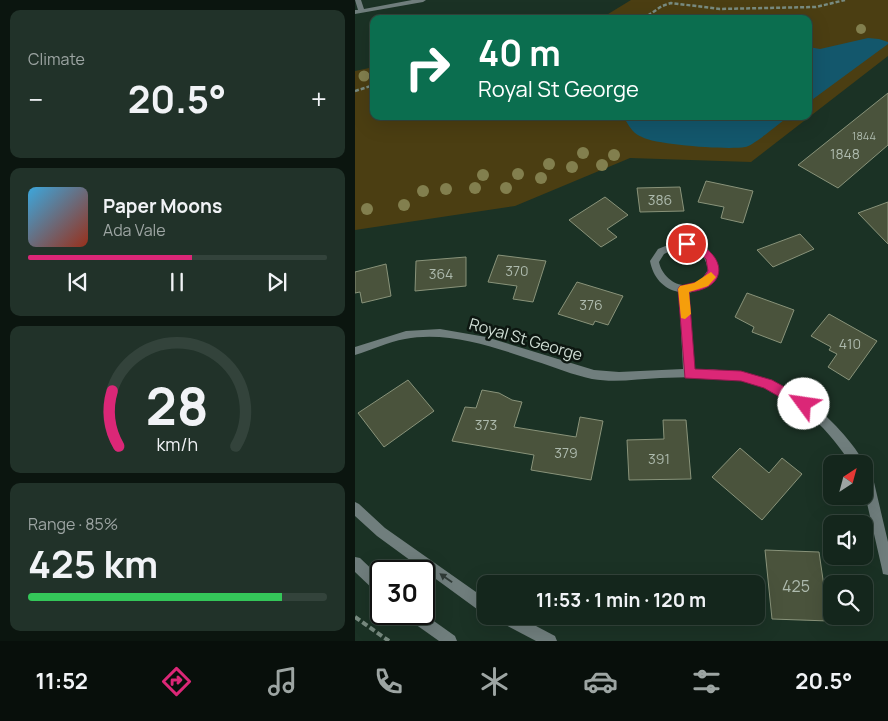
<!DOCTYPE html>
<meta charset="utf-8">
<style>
body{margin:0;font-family:Manrope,sans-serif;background:#213229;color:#f1f3f6;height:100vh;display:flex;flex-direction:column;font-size:19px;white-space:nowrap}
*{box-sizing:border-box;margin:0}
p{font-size:16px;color:#9da5a3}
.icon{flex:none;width:28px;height:28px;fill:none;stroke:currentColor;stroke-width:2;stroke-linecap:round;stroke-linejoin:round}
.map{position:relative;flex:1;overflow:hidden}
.details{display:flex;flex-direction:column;gap:10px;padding:10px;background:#0b150f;width:355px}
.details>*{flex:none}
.hud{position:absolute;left:15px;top:15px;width:442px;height:105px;border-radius:10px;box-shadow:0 5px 20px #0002,0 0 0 1px #33433b;background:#0b6e4f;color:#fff;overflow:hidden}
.needle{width:32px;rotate:36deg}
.buttons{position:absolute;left:468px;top:455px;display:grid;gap:10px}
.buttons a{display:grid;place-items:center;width:50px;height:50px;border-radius:10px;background:#14261c;box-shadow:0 5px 20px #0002,0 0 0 1px #33433b;font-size:25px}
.speed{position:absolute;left:15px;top:560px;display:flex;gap:10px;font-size:25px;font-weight:700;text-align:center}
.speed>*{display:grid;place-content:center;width:65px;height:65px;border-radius:50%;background:#14261c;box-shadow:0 5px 20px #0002,0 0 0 1px #33433b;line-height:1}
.speed .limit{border:2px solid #111;border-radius:8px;background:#fff;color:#111}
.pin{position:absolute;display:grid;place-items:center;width:42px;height:42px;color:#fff;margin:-21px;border:2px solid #fff;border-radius:50%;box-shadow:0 1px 5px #0007}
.me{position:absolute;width:55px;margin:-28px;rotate:301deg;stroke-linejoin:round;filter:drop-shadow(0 0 4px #0008)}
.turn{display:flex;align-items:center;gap:18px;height:105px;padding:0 25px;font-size:22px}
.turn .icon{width:65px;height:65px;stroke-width:2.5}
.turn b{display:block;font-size:35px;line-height:42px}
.big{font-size:38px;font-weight:700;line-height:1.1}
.details .tile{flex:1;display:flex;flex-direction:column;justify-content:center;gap:8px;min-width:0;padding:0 18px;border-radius:10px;background:#213229}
.details .dial{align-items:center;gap:0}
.dial svg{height:130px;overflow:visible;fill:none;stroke:#33433b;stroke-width:7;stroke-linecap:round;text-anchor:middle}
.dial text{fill:#f1f3f6;stroke:none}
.song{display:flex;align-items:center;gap:15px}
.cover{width:60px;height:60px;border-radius:8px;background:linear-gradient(135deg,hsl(200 70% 55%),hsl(10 70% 35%))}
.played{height:5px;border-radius:2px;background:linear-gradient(90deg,#db2777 55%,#33433b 55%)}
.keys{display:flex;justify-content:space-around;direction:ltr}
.heat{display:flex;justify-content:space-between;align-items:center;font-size:28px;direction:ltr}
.charge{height:8px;border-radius:4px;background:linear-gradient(90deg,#34c759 85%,#33433b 0)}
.trip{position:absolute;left:122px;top:575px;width:288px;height:50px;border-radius:10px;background:#14261c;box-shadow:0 5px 20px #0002,0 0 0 1px #33433b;font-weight:700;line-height:50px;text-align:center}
.tab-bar{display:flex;height:80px;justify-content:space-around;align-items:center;background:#080f0b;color:#9da5a3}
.tab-bar .icon{width:35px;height:35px}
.tab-bar .active{color:#db2777}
.tab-bar b{font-size:22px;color:#f1f3f6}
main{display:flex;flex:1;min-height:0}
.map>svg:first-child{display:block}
</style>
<main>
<section class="details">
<div class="tile"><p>Climate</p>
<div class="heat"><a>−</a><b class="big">20.5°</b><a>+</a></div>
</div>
<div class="tile">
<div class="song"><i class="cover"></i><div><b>Paper Moons</b><p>Ada Vale</p></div></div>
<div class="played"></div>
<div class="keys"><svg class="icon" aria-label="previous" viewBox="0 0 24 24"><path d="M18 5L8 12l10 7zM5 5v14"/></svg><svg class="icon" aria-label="pause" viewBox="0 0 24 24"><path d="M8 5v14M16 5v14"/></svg><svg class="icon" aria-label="next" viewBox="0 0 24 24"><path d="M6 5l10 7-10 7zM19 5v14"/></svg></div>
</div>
<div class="tile dial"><svg viewBox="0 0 100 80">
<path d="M14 69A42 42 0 1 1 86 69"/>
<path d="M14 69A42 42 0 0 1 10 35" stroke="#db2777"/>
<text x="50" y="56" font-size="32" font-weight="700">28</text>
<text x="50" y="72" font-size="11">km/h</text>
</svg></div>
<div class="tile"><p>Range · 85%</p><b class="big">425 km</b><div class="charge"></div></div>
</section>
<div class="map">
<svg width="533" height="641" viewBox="0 0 533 641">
<rect width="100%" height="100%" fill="#1b3225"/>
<polygon fill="#4b3e12" points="276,0 533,0 533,56 396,162 275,158 160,206 0,230 0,71 19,67 19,116 454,116 454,19 245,19"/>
<g fill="#13576c">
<polygon points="513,38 524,39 533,42 533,44 454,102 454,47 465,49"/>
<path d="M272 116H434C426 122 398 146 390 147 373 150 301 145 287 137 279 134 275 128 271 121Z"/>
</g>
<g fill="#4a533c" stroke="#89937a">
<polygon points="533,93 533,145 483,188 443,165"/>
<polygon points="351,181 398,191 388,223 366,218 369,207 343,202"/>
<polygon points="325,187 329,211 285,212 282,188"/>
<polygon points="250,197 273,215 252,229 262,237 246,247 214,220"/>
<polygon points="533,202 533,244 503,213"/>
<polygon points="445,234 459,249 418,267 402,250"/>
<polygon points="143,255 191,261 178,302 158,299 162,286 133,282"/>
<polygon points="111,257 111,286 60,291 61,261"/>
<polygon points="31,264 36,296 7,303 5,292 0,293 0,272"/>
<polygon points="222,282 268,296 253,325 240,321 238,325 203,314"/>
<polygon points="392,293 439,310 426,343 397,332 399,327 380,317"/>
<polygon points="474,314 522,341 494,380 473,367 482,354 474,350 476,347 456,336"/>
<polygon points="53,380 79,411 29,447 3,413"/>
<polygon points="127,390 144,393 157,400 167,402 159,427 221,437 225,417 248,421 236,480 176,470 179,455 97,441 110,407 121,408"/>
<polygon points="308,420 331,420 336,479 274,480 272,440 309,439"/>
<polygon points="385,448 414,473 427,458 447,474 407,520 357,477"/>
<polygon points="410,550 464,552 474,621 417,619"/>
</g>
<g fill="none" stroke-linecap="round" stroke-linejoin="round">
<g stroke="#788b80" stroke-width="2.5" stroke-dasharray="4 2" stroke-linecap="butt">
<polyline points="288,19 307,6 316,3 365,9 461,7 490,0"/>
<polyline points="0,91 19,85"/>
</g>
<polyline stroke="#788b80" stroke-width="4" stroke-dasharray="6 3" stroke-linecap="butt" points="0,617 34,641"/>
<g fill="#707e7d" fill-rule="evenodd">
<polygon points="0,0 6,0 9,9 57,0 71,0 68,2 0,14 0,10 3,10"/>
<path d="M323 241C348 243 357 245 363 271L351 287 334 293 339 369C398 369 440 383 481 426 491 437 503 450 509 464H496C474 430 442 397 403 385 372 375 337 377 305 378 283 379 260 383 237 379 218 375 199 367 180 361 139 347 93 331 50 339 33 342 17 350 0 355V347L51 331 85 329 131 337 239 370 264 372 328 369 324 292C308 289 298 277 295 261L303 249ZM324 247C342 249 349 251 353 270 350 274 347 280 343 282 326 292 307 278 304 262L309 254Z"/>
<polygon points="509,467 513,469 518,478 533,542 533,575 528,574 527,569 509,490"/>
<polygon points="0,502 4,504 30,528 131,599 131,614 126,612 22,536 0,516"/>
<polygon points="0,557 5,558 26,578 26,593 21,592 0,572"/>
<polygon points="51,614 69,614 100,636 102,641 84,641 53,619"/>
<polygon points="141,616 162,616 200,636 202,641 181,641 143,621"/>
</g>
</g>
<g fill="#827f4e">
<circle cx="506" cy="29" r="5"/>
<circle cx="9" cy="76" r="5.5"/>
<circle cx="228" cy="153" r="6"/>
<circle cx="259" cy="155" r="6"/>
<circle cx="194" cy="164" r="6"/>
<circle cx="247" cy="165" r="6"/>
<circle cx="217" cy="167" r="6"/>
<circle cx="163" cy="174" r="6"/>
<circle cx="128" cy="175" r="6"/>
<circle cx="186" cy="178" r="6"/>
<circle cx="120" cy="188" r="6"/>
<circle cx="151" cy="188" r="6"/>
<circle cx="91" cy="189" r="6"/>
<circle cx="68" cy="191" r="6"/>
<circle cx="49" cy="205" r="6"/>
<circle cx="12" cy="209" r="6"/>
</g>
<defs><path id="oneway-solid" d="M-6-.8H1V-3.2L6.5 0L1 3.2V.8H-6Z" transform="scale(1.25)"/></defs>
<use fill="#303b37" href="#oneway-solid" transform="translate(91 578) rotate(-145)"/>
<path fill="#db2777" stroke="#8e194d" d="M332 240C371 250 377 288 334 292L340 369 386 371 417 380 453 400 455 404 453 408 449 410 444 408 409 388 386 381 330 378 323 289 325 286 346 281 353 271 351 259 338 249 329 247 327 244Z"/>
<polygon fill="#f59e0b" points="356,272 361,277 353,286 334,292 336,314 330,319 326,318 323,289 325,286 339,283"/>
<g text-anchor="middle" stroke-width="5" stroke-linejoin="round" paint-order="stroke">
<g font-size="11" fill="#adbaad">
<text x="509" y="140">1844</text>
</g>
<g font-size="14" fill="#adbaad">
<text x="490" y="159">1848</text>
<text x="305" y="205">386</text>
<text x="162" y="276">370</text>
<text x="86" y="279">364</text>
<text x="236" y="310">376</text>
<text x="495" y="349">410</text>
<text x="131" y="430">373</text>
<text x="211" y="458">379</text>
<text x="304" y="464">391</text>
</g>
<g font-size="16" fill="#cedcd3" stroke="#0d1711">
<text transform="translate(171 339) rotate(16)" y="6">Royal St George</text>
</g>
<g font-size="16" fill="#adbaad">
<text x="441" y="592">425</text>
</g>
</g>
</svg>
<div class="buttons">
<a><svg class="needle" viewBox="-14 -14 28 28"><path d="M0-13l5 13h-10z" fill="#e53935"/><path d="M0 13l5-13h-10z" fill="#9da5a3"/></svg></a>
<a><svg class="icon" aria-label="sound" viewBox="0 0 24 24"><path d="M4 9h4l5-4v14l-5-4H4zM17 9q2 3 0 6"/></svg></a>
<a><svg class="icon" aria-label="search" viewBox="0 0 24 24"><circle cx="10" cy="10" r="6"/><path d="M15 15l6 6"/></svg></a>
</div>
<div class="speed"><div class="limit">30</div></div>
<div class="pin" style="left:332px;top:244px;background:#d93025"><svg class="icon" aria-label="arrive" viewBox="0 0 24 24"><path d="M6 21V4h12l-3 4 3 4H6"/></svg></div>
<svg class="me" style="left:449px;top:404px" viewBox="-20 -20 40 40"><circle r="19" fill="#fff"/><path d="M0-13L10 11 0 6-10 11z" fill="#db2777"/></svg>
<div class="trip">11:53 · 1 min · 120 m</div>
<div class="hud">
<div class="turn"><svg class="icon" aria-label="right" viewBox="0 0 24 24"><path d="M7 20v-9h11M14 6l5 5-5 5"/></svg><div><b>40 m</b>Royal St George</div></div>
</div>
</div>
</main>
<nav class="tab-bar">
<b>11:52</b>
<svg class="icon active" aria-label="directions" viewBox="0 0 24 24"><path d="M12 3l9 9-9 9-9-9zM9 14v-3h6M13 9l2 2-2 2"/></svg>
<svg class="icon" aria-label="music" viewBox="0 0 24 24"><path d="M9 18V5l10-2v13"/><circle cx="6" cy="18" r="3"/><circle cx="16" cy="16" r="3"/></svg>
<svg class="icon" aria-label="phone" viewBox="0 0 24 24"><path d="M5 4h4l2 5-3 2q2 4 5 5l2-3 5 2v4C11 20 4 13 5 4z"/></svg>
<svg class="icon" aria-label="climate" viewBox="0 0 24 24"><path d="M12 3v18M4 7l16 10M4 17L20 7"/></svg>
<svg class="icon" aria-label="car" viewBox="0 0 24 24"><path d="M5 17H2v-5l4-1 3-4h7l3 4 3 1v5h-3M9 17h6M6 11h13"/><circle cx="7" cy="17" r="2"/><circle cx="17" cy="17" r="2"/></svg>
<svg class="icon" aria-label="filters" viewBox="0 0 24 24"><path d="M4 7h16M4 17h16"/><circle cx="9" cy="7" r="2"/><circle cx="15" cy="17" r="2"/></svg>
<b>20.5°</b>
</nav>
